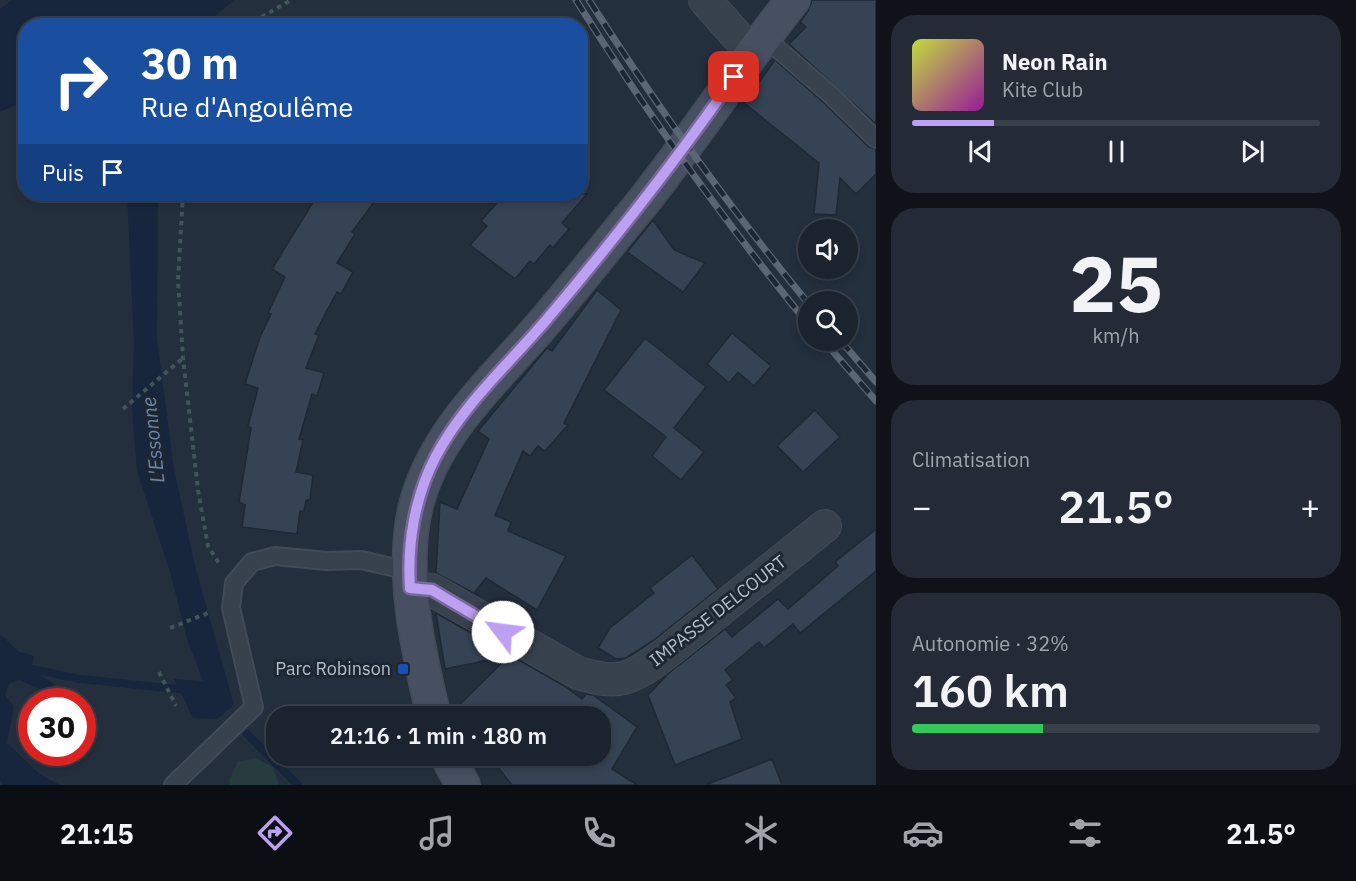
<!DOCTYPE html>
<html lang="fr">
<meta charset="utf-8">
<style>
body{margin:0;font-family:"IBM Plex Sans",sans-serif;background:#242b36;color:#f1f3f6;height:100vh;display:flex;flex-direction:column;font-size:22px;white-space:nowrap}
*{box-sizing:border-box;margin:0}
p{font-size:20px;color:#a0a4aa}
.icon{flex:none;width:33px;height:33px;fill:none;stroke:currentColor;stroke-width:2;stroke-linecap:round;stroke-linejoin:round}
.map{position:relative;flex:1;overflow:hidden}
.panel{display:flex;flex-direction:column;gap:15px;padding:15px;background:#0f1319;width:480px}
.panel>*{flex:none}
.hud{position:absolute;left:18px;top:18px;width:570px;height:183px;border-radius:24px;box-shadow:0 3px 9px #0003,0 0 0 2px #39404a;background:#1a4fa0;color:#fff;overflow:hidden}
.fabs{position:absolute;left:798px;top:219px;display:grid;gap:12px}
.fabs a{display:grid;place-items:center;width:60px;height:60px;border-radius:50%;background:#1b232e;box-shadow:0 3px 9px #0003,0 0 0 2px #39404a;font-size:30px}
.speed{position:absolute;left:18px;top:688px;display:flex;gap:12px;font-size:30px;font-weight:700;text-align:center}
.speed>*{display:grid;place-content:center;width:78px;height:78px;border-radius:50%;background:#1b232e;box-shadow:0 3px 9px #0003,0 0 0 2px #39404a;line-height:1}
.speed .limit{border:9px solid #d22;background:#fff;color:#111}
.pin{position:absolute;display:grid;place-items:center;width:51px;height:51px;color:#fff;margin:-26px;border-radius:12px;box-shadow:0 3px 9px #0006}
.me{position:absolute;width:66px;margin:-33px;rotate:300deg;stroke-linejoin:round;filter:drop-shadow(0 0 4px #0008)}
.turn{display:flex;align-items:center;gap:21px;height:126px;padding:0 24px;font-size:27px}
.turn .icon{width:78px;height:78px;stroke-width:2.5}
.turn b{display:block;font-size:42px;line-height:51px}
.then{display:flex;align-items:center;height:57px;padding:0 24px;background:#0003;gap:12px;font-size:22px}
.big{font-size:45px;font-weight:600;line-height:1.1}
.panel .card{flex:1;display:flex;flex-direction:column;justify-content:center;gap:9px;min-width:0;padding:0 21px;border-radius:24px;background:#242b36}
.panel .dial{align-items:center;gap:0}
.dial b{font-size:78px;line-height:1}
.song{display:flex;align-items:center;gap:18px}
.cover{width:72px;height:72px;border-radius:9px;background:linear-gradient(135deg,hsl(70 70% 55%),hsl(300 70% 35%))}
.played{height:6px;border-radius:3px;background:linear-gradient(90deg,#bca0f2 20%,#39404a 20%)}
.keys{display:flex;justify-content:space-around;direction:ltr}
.heat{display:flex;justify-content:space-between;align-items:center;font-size:33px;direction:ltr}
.charge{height:9px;border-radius:4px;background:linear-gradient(90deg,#34c759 32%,#39404a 0)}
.trip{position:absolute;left:266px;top:706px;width:345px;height:60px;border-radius:24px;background:#1b232e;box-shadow:0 3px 9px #0003,0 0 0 2px #39404a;font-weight:600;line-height:60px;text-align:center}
.tabs{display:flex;height:96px;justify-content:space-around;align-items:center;background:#0b0e12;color:#a0a4aa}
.tabs .icon{width:42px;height:42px}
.tabs .selected{color:#bca0f2}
.tabs b{font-size:27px;color:#f1f3f6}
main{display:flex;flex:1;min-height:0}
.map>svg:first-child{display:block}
</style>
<main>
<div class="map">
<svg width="876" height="785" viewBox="0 0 876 785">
<rect width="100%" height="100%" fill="#242f3e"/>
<polygon fill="#263c3f" points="255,758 273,767 279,785 230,785 229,780 238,762"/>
<g fill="#17263c">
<polygon points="12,0 234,0 204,25 130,26 124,22 109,21 94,25 26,26 25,101 0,112 0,9"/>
<polygon points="127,194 158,194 157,339 174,469 195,566 234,705 217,719 193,718 174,679 203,681 187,639 171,575 137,471 132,409 134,342"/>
<polygon points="0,634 19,652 34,656 31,669 54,684 48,692 19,680 9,684 5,695 14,706 7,743 40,774 60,785 2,785 0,781"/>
</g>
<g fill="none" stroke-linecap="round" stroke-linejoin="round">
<g stroke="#17263c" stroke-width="8">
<polyline points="22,667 80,679 188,690"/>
<polyline points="247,734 298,785"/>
</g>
</g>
<g fill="#364354" stroke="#1f2835" stroke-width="1.5">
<polygon points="812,0 876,0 876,124 789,44 806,27 800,22 808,11"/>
<polygon points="775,60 824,103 869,147 876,149 876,174 856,194 840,178 836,215 814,214 819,163 744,103"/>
<polygon points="318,194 380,194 352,232 355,234 337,263 353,272 341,294 337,292 326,312 315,334 319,335 306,368 324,373 317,396 312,394 299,439 303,440 296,472 313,475 310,500 306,500 304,511 300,511 297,534 242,527 245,505 239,502 251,428 248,426 258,388 245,384 260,337 271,314 268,313 285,277 272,269"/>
<polygon points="505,194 587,194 562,223 569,229 553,248 550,245 534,264 530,261 515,279 470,245 487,226 481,221"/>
<polygon points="653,220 674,250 705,263 683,292 627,252"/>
<polygon points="597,290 621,310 564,423 568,425 545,451 538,446 530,456 523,451 495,515 511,522 508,531 566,556 537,610 486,578 475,592 481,597 436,573 440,502 457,509 489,439 478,431 547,348 552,351"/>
<polygon points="732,333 771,366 754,386 738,372 729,383 707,364"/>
<polygon points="645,338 706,387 674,428 704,452 681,480 652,456 666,437 604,390"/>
<polygon points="815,410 840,437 803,472 777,446"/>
<polygon points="876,529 876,571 800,633 793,624 764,648 759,642 725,670 733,680 726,685 736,698 730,702 742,739 675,765 648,695 669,673 725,629 732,637 778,599 788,609 838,566 835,562"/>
<polygon points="692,555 718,589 654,640 626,658 616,659 598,648 610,628 654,593 650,588"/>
<polygon points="436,613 566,687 582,699 586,694 593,695 637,727 612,769 637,785 512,785 489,756 600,756 600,717 458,717 453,711 509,656 445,669"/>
<polygon points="772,759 782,785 708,785 708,784"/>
</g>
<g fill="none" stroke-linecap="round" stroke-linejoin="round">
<defs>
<g id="lane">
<polyline points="764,37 831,95 876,139"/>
<polyline points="173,785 254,707 231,608 234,583 252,562 275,556 327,561 361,560 409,571"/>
</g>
<g id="street">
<polyline points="705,0 752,53"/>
<path d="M410 588 432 590 578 673C620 686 631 679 665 654L825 526"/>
</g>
<g id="secondary">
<path d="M434 717C418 651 398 565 418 498 440 425 500 375 547 319 578 283 608 244 639 207 693 140 739 67 793 0"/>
<polyline points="447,756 463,785"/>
</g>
</defs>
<use href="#lane" stroke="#414a57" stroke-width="20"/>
<use href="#street" stroke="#414a57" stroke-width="34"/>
<use href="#secondary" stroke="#414a57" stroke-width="36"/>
<g stroke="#3f5557" stroke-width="4" stroke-dasharray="4.5 4.5" stroke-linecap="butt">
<polyline points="246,26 291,0"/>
<polyline points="183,194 178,280 183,358 198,490 208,546 220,565"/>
<polyline points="123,409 183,358"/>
<polyline points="170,628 208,613"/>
<polyline points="159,672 176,706"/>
</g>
<use href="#lane" stroke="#38414e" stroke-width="16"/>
<use href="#street" stroke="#38414e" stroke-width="32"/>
<use href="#secondary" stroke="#465061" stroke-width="33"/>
<defs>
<g id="rail">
<path d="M576 0C646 112 724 221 808 324"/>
<path d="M589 0C656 105 729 207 808 303"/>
<polyline points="823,340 876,401"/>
<polyline points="840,340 876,382"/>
</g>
</defs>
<use href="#rail" stroke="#5a6575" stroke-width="7"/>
<use href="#rail" stroke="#1d2633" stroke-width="4.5" stroke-dasharray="14" stroke-linecap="butt"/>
</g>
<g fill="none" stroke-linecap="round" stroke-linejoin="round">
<defs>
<path id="route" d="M503 632 432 590 410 588C407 543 415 496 436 456 464 403 510 363 548 318 613 241 676 161 734 77"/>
</defs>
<use href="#route" stroke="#7a689d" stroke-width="15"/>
<use href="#route" stroke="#bca0f2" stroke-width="10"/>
</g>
<rect fill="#1a4fb4" stroke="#1d2633" stroke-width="2" x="397" y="663" width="12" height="12" rx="3"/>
<g text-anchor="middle" stroke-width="6" stroke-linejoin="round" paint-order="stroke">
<g font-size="18" fill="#b4bcc9" stroke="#1d2633">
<text transform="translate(718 611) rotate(-38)" y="6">IMPASSE DELCOURT</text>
</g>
<g font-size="18" fill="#b4bcc9" stroke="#1d2633" text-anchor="end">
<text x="391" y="675">Parc Robinson</text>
</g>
<g font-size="20" font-style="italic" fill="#6d86a8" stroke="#1d2633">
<text transform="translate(153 440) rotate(-96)" y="7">L'Essonne</text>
</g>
</g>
</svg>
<div class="fabs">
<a><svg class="icon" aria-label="sound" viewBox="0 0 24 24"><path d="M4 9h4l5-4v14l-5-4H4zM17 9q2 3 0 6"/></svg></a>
<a><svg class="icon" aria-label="search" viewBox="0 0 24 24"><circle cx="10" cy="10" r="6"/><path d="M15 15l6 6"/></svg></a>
</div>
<div class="speed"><div class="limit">30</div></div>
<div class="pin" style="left:734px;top:77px;background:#d93025"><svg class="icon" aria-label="arrive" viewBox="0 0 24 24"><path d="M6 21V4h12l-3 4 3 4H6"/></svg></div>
<svg class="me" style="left:503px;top:632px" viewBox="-20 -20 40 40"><circle r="19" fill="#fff"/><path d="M0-13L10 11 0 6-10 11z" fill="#bca0f2"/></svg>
<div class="trip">21:16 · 1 min · 180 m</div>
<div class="hud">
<div class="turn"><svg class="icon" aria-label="right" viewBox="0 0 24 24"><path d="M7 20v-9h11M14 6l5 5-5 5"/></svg><div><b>30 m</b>Rue d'Angoulême</div></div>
<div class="then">Puis<svg class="icon" aria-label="arrive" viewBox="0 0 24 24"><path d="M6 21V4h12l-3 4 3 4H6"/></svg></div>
</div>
</div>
<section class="panel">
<div class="card">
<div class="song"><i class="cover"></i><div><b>Neon Rain</b><p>Kite Club</p></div></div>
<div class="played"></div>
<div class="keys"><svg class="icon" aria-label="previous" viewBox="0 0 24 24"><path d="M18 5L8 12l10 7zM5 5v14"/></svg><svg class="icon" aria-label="pause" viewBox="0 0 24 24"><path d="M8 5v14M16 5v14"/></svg><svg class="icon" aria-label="next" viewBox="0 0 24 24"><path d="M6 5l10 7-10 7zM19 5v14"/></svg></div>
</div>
<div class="card dial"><b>25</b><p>km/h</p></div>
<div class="card"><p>Climatisation</p>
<div class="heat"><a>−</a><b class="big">21.5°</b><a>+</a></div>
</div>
<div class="card"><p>Autonomie · 32%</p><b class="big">160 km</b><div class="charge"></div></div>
</section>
</main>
<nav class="tabs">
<b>21:15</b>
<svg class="icon selected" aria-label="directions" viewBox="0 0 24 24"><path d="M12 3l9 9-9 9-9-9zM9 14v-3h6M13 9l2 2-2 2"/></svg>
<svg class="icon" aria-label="music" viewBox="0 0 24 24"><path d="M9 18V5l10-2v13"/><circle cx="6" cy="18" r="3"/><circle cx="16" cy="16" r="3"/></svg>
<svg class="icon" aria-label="phone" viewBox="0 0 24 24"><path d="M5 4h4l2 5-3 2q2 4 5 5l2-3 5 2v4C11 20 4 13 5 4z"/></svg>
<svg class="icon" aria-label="climate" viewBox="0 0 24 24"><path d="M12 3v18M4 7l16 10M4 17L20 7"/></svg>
<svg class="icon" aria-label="car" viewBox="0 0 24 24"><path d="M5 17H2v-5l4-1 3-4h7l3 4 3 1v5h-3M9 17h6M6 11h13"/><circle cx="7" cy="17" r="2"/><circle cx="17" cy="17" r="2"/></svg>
<svg class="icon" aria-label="filters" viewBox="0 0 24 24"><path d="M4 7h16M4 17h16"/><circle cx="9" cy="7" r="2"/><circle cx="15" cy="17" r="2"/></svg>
<b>21.5°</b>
</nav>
